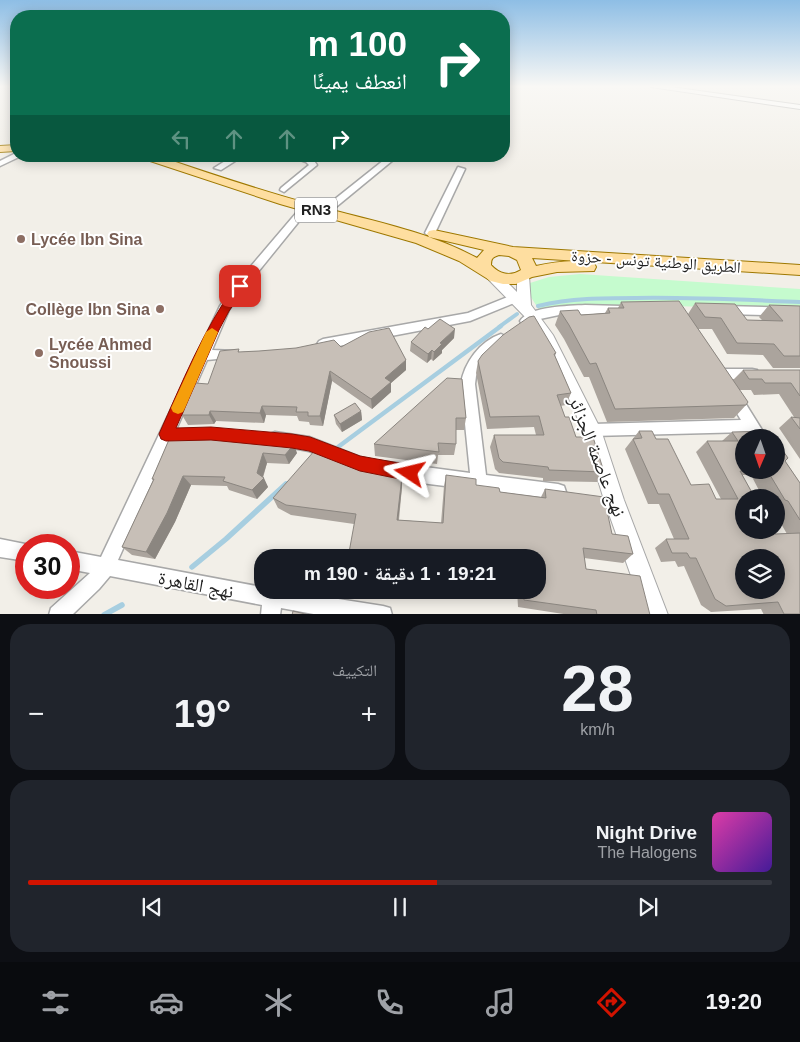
<!DOCTYPE html>
<html lang="ar">
<meta charset="utf-8">
<style>
body{margin:0;font-family:Helvetica,"Noto Naskh Arabic",sans-serif;background:#20242c;color:#f1f3f6;direction:rtl;height:100vh;display:flex;flex-direction:column;font-size:19px;white-space:nowrap}
*{box-sizing:border-box;margin:0}
p{font-size:16px;color:#9ea1a6}
.icon{flex:none;width:28px;height:28px;fill:none;stroke:currentColor;stroke-width:2;stroke-linecap:round;stroke-linejoin:round}
.map{position:relative;height:614px;overflow:hidden;direction:ltr}
.sheet{display:flex;flex-direction:column;gap:10px;padding:10px;background:#0d0f14;flex:1}
.sheet>*{flex:none}
.hud{position:absolute;left:10px;top:10px;width:500px;height:152px;border-radius:20px;box-shadow:0 2px 12px #0003;direction:rtl;background:#0b6e4f;color:#fff;overflow:hidden}
.needle{width:32px;rotate:182deg}
.fabs{position:absolute;left:735px;top:429px;display:grid;gap:10px}
.fabs a{display:grid;place-items:center;width:50px;height:50px;border-radius:50%;background:#171b24;box-shadow:0 2px 12px #0003;font-size:25px}
.speed{position:absolute;left:15px;top:534px;display:flex;gap:10px;font-size:25px;font-weight:700;text-align:center}
.speed>*{display:grid;place-content:center;width:65px;height:65px;border-radius:50%;background:#171b24;box-shadow:0 2px 12px #0003;line-height:1}
.speed .limit{border:8px solid #d22;background:#fff;color:#111}
.pin{position:absolute;display:grid;place-items:center;width:42px;height:42px;color:#fff;margin:-21px;border-radius:10px;box-shadow:0 2px 8px #0006}
.me{position:absolute;width:55px;margin:-28px;rotate:280deg;stroke-linejoin:round;filter:drop-shadow(0 0 4px #0008)}
.turn{display:flex;align-items:center;gap:18px;height:105px;padding:0 20px;font-size:22px}
.turn .icon{width:65px;height:65px;stroke-width:2.5}
.turn b{display:block;font-size:35px;line-height:42px}
.lanes{display:flex;align-items:center;height:48px;padding:0 20px;background:#0003;justify-content:center;gap:25px;direction:ltr}
.lanes .off{opacity:.35}
.big{font-size:38px;font-weight:700;line-height:1.1}
.sheet .card{flex:1;display:flex;flex-direction:column;justify-content:center;gap:8px;min-width:0;padding:0 18px;border-radius:20px;background:#20242c}
.sheet .dial{align-items:center;gap:0}
.dial b{font-size:65px;line-height:1}
.song{display:flex;align-items:center;gap:15px}
.cover{width:60px;height:60px;border-radius:8px;background:linear-gradient(135deg,hsl(320 70% 55%),hsl(260 70% 35%))}
.played{height:5px;border-radius:2px;background:linear-gradient(90deg,#d21300 55%,#363941 55%)}
.keys{display:flex;justify-content:space-around;direction:ltr}
.heat{display:flex;justify-content:space-between;align-items:center;font-size:28px;direction:ltr}
.sheet .tiles{flex:1;display:grid;gap:10px;grid-template-columns:1fr 1fr}
.card:last-child{grid-column:span 2}
.trip{position:absolute;left:254px;top:549px;width:292px;height:50px;border-radius:20px;background:#171b24;box-shadow:0 2px 12px #0003;font-weight:700;line-height:50px;text-align:center;direction:rtl}
.tab-bar{display:flex;height:80px;justify-content:space-around;align-items:center;background:#090b0e;color:#9ea1a6}
.tab-bar .icon{width:35px;height:35px}
.tab-bar .on{color:#d21300}
.tab-bar b{font-size:22px;color:#f1f3f6}
.map>svg:first-child{display:block}
</style>
<div class="map">
<svg width="800" height="615" viewBox="0 0 800 615">
<rect width="100%" height="100%" fill="#f2efe8"/>
<polygon fill="#c5fbce" points="580,274 800,289 800,309 671,306 541,313 529,294 527,288 530,283 549,277"/>
<g fill="none" stroke-linecap="round" stroke-linejoin="round">
<g stroke="#a7cee0" stroke-width="4">
<path d="M538 306C571 298 603 298 636 298 691 297 745 300 800 302"/>
<polyline points="499,327 517,314"/>
</g>
<polyline stroke="#a7cee0" stroke-width="4.5" points="338,447 501,326"/>
<g stroke="#a7cee0" stroke-width="5.5">
<polyline points="192,567 226,539 286,484"/>
<polyline points="104,615 122,605"/>
</g>
<defs>
<g id="minor">
<polygon points="16,153 16,156 19,157 0,166 0,161"/>
<polygon points="233,156 243,156 221,170 214,168"/>
<polygon points="289,156 312,158 317,165 284,192 280,190 281,188 309,165 306,162"/>
<polygon points="389,156 398,156 336,207 330,207 330,203"/>
<polygon points="458,167 465,169 435,233 433,235 427,235 425,233"/>
<polygon points="306,204 309,205 309,209 237,298 229,310 212,350 237,351 239,354 237,357 207,360 118,560 262,587 262,590 281,590 383,606 390,608 392,615 319,615 281,608 280,615 261,615 262,605 110,576 99,589 72,615 49,615 51,608 90,573 69,569 69,551 101,557 220,306 229,292 303,205"/>
<polygon points="515,294 521,298 519,301 470,321 323,349 319,347 317,344 319,341 323,339 468,313"/>
<path d="M585 305 621 306 627 310 621 314 559 315 540 319 526 325 522 324 520 321C530 306 568 306 585 305Z"/>
<polygon points="724,306 800,308 800,316 724,314 718,310"/>
<path d="M501 334 505 336 507 339 483 361 476 376 475 384 486 475 558 484 564 486 566 492 564 498 558 500 429 484 373 474 360 471 309 451 270 444 268 439 270 434 275 432 309 437 360 457 373 460 470 473 461 384C464 363 480 341 501 334Z"/>
<polygon points="719,369 752,369 757,370 758,374 757,378 752,379 719,379 714,378 713,374 714,370"/>
<polygon points="734,391 739,393 767,438 752,438 749,432 592,436 587,435 585,430 587,425 592,424 741,420 727,397 729,393"/>
<polygon points="0,539 30,545 26,545 26,561 0,557"/>
</g>
<g id="tertiary">
<polygon points="651,87 671,87 800,105 800,109"/>
<polygon points="492,271 497,272 517,292 517,276 518,273 523,272 529,276 531,305 553,335 601,430 624,500 668,615 645,615 604,500 583,430 556,370 528,320 487,278 486,275"/>
</g>
<g id="primary">
<polygon points="16,145 16,151 0,152 0,146"/>
<path d="M139 156H158C208 173 259 190 310 204 366 220 426 230 477 258L484 250 429 237 427 234 429 231 434 230 513 247 800 265V275L532 258 536 266C554 262 575 259 594 263L596 267 594 271 557 272 532 277 516 284H503L491 281 459 261 416 243 280 204 141 158ZM499 255 509 256 517 260 521 270C510 277 499 274 491 265 491 258 493 257 499 255Z"/>
</g>
</defs>
<use href="#minor" stroke="#a8a8a8" stroke-width="3"/>
<use href="#tertiary" stroke="#a8a8a8" stroke-width="2"/>
<use href="#primary" stroke="#9e7800" stroke-width="2"/>
<use href="#minor" fill="#fff" fill-rule="evenodd"/>
<use href="#tertiary" fill="#fff" fill-rule="evenodd"/>
<use href="#primary" fill="#fedea0" fill-rule="evenodd"/>
</g>
<g fill="#aba49d" fill-rule="evenodd">
<polygon points="621,302 688,314 695,303 747,320 762,320 759,317 769,305 800,306 800,368 773,368 763,355 727,354 712,329 698,329 733,380 743,370 800,370 800,459 779,428 791,417 794,417 779,394 754,395 751,390 739,390 746,405 734,418 607,422 589,377 584,377 564,339 555,325 560,311 581,315 605,313 608,308 618,308"/>
<polygon points="428,329 454,338 442,350 442,353 433,361 431,359 427,363 410,351 411,342"/>
<polygon points="341,347 406,360 406,370 391,383 391,392 372,409 332,381 323,426 310,425 309,422 299,421 297,416 266,415 264,423 216,421 214,424 188,425 182,415 208,384 240,352"/>
<polygon points="556,353 555,356 571,393 566,405 560,406 565,417 576,437 604,472 597,482 543,481 543,478 499,473 495,469 490,447 494,435 536,435 534,427 487,429 476,373 478,361"/>
<polygon points="462,379 466,418 464,430 456,430 456,444 454,455 438,455 437,464 375,456 374,444"/>
<polygon points="361,411 362,420 342,432 336,424 334,415"/>
<path d="M639 431 656 439 691 485 716 499H721L696 452 707 441H722L732 432 744 438V470H776L785 461 800 483V615H764L761 609 711 612 701 605 684 566 678 567 675 561 661 562 655 548 666 539H674L659 504H648L625 449ZM742 475H751L763 498H776V515L787 534H775Z"/>
<polygon points="171,435 297,453 289,464 267,463 263,478 268,487 257,499 229,490 227,486 191,485 175,522 155,559 132,555 122,547 153,480 152,479"/>
<polygon points="367,465 368,472 402,476 402,487 399,520 441,523 444,486 446,475 476,485 500,492 541,497 545,489 612,534 633,554 623,563 584,558 586,569 650,615 570,615 518,607 517,590 538,590 538,558 354,524 291,515 278,508 273,498"/>
</g>
<g fill="#8b8680">
<polygon points="455,329 454,338 442,350 442,353 433,361 434,352 440,343"/>
<polygon points="432,350 431,359 427,363 428,354"/>
<polygon points="406,360 406,370 391,383 391,392 372,409 371,399 385,378"/>
<polygon points="330,371 332,381 323,426 320,416"/>
<polygon points="262,406 266,415 264,423 260,413"/>
<polygon points="210,411 216,421 214,424 209,415"/>
<polygon points="361,411 362,420 342,432 340,424"/>
<polygon points="294,444 297,453 289,464 285,455"/>
<polygon points="263,453 267,463 262,479 264,478 268,487 257,499 252,490"/>
<polygon points="367,465 368,476 364,471"/>
<polygon points="183,476 191,485 175,522 155,559 146,552"/>
<polygon points="402,476 402,487 397,530 397,520"/>
</g>
<g fill="#c7bfb7" stroke="#8b8680" fill-rule="evenodd">
<polygon points="679,301 748,402 746,405 615,409 596,363 590,364 569,325 560,311 578,310 581,315 610,313 608,308 624,308 621,302"/>
<polygon points="695,303 735,304 747,320 783,321 769,305 800,306 800,356 784,356 774,344 737,343 721,318 705,317"/>
<polygon points="534,316 556,353 554,354 571,393 557,395 565,417 569,417 576,437 593,437 604,472 549,470 548,467 503,462 499,458 494,435 544,435 539,416 490,417 478,361 482,355 503,335 529,317"/>
<polygon points="440,319 455,329 440,343 442,344 434,352 432,350 428,354 411,342 425,327 428,329"/>
<polygon points="389,328 406,360 385,378 391,382 371,399 330,371 320,416 308,416 308,412 296,412 297,407 262,406 260,413 210,411 209,415 182,415 195,383 208,384 220,351 239,349 238,352 259,351 296,348 334,340 341,347 369,332"/>
<polygon points="743,370 800,370 800,396 791,383 765,383 762,379 749,379"/>
<polygon points="447,378 462,379 466,418 456,418 456,444 438,443 439,452 374,444"/>
<polygon points="355,403 361,411 340,424 334,415"/>
<polygon points="791,417 800,418 800,429"/>
<path d="M639 431H652L656 439H668L691 485 709 484 716 499H738L707 441H738L732 432 770 431 774 438H744V465H739L742 471H740L755 498H744V530H773L775 534 800 533V614H784L778 602 726 606 715 599 696 558H690L687 553H672L666 539H689L669 494H658L633 439 642 438ZM744 558H776V590H744Z"/>
<polygon points="175,432 205,432 288,440 294,444 285,455 263,453 257,473 264,478 252,490 223,481 225,477 183,476 167,513 146,552 122,547 154,479 152,479 171,435 174,435"/>
<polygon points="776,441 788,458 785,461 800,483 800,520 788,501 785,500 767,470 776,470"/>
<polygon points="316,449 367,465 364,471 402,476 397,520 443,523 446,475 476,479 476,485 499,488 500,492 546,498 545,489 604,497 612,534 628,536 633,554 583,548 586,569 640,576 650,615 597,615 596,610 524,600 523,590 538,590 538,558 348,558 356,514 286,505 273,498"/>
<polygon points="293,611 309,615 292,615"/>
</g>
<linearGradient id="sky" x2="0" y2="1"><stop stop-color="#8ebee5"/><stop offset="0.5" stop-color="#f9f8f5"/><stop offset="1" stop-color="#f9f8f5" stop-opacity="0"/></linearGradient>
<rect width="800" height="173" fill="url(#sky)"/>
<path fill="#d21300" stroke="#880c00" d="M240 283 246 286 229 311 219 330 176 428 211 427 292 434 310 437 360 456 410 465 416 468 418 473 416 478 410 481 360 471 309 451 292 448 211 440 166 441 161 439 159 434C182 383 203 330 236 284Z"/>
<polygon fill="#f59e0b" points="212,328 218,332 185,408 183,412 178,414 173,412 171,408 206,332"/>
<g fill="#8d6e63" stroke="#fff" stroke-width="2">
<circle cx="21" cy="239" r="5"/>
<circle cx="160" cy="309" r="5"/>
<circle cx="39" cy="353" r="5"/>
</g>
<g text-anchor="middle" stroke-width="4" stroke-linejoin="round" paint-order="stroke">
<rect fill="#fff" stroke="#646464" stroke-width="1" x="295" y="197.5" width="42" height="25" rx="4"/>
<g font-size="15" font-weight="bold" fill="#212121">
<text x="316" y="215">RN3</text>
</g>
<g font-size="16" font-weight="bold" fill="#785e54" stroke="#fff" text-anchor="start">
<text x="31" y="245">Lycée Ibn Sina</text>
<text x="150" y="315" text-anchor="end">Collège Ibn Sina</text>
<text x="49" y="350">Lycée Ahmed<tspan x="49" dy="18">Snoussi</tspan></text>
</g>
<g font-size="16" fill="#212121" stroke="#fff">
<text transform="translate(656 261) rotate(4)" y="6">الطريق الوطنية تونس - حزوة</text>
</g>
<g font-size="19" fill="#212121" stroke="#fff">
<text transform="translate(598 456) rotate(69)" y="7">نهج عاصمة الجزائر</text>
<text transform="translate(196 584) rotate(11)" y="7">نهج القاهرة</text>
</g>
</g>
</svg>
<div class="fabs">
<a><svg class="needle" viewBox="-14 -14 28 28"><path d="M0-13l5 13h-10z" fill="#e53935"/><path d="M0 13l5-13h-10z" fill="#9ea1a6"/></svg></a>
<a><svg class="icon" aria-label="sound" viewBox="0 0 24 24"><path d="M4 9h4l5-4v14l-5-4H4zM17 9q2 3 0 6"/></svg></a>
<a><svg class="icon" aria-label="layers" viewBox="0 0 24 24"><path d="M12 4l9 5-9 5-9-5zM3 14l9 5 9-5"/></svg></a>
</div>
<div class="speed"><div class="limit">30</div></div>
<div class="pin" style="left:240px;top:286px;background:#d93025"><svg class="icon" aria-label="arrive" viewBox="0 0 24 24"><path d="M6 21V4h12l-3 4 3 4H6"/></svg></div>
<svg class="me" style="left:410px;top:473px" viewBox="-20 -20 40 40"><path d="M0-17L14 15 0 8-14 15z" fill="#d21300" stroke="#fff" stroke-width="4"/></svg>
<div class="trip">19:21 · 1 دقيقة · 190 m</div>
<div class="hud">
<div class="turn"><svg class="icon" aria-label="right" viewBox="0 0 24 24"><path d="M7 20v-9h11M14 6l5 5-5 5"/></svg><div><b>100 m</b>انعطف يمينًا</div></div>
<div class="lanes"><svg class="icon off" aria-label="left" viewBox="0 0 24 24"><path d="M17 20v-9H6M10 6l-5 5 5 5"/></svg><svg class="icon off" aria-label="ahead" viewBox="0 0 24 24"><path d="M12 20V5M6 11l6-6 6 6"/></svg><svg class="icon off" aria-label="ahead" viewBox="0 0 24 24"><path d="M12 20V5M6 11l6-6 6 6"/></svg><svg class="icon" aria-label="right" viewBox="0 0 24 24"><path d="M7 20v-9h11M14 6l5 5-5 5"/></svg></div>
</div>
</div>
<section class="sheet">
<div class="tiles">
<div class="card dial"><b>28</b><p>km/h</p></div>
<div class="card"><p>التكييف</p>
<div class="heat"><a>−</a><b class="big">19°</b><a>+</a></div>
</div>
<div class="card">
<div class="song"><i class="cover"></i><div><b>Night Drive</b><p>The Halogens</p></div></div>
<div class="played"></div>
<div class="keys"><svg class="icon" aria-label="previous" viewBox="0 0 24 24"><path d="M18 5L8 12l10 7zM5 5v14"/></svg><svg class="icon" aria-label="pause" viewBox="0 0 24 24"><path d="M8 5v14M16 5v14"/></svg><svg class="icon" aria-label="next" viewBox="0 0 24 24"><path d="M6 5l10 7-10 7zM19 5v14"/></svg></div>
</div>
</div>
</section>
<nav class="tab-bar">
<b>19:20</b>
<svg class="icon on" aria-label="directions" viewBox="0 0 24 24"><path d="M12 3l9 9-9 9-9-9zM9 14v-3h6M13 9l2 2-2 2"/></svg>
<svg class="icon" aria-label="music" viewBox="0 0 24 24"><path d="M9 18V5l10-2v13"/><circle cx="6" cy="18" r="3"/><circle cx="16" cy="16" r="3"/></svg>
<svg class="icon" aria-label="phone" viewBox="0 0 24 24"><path d="M5 4h4l2 5-3 2q2 4 5 5l2-3 5 2v4C11 20 4 13 5 4z"/></svg>
<svg class="icon" aria-label="climate" viewBox="0 0 24 24"><path d="M12 3v18M4 7l16 10M4 17L20 7"/></svg>
<svg class="icon" aria-label="car" viewBox="0 0 24 24"><path d="M5 17H2v-5l4-1 3-4h7l3 4 3 1v5h-3M9 17h6M6 11h13"/><circle cx="7" cy="17" r="2"/><circle cx="17" cy="17" r="2"/></svg>
<svg class="icon" aria-label="filters" viewBox="0 0 24 24"><path d="M4 7h16M4 17h16"/><circle cx="9" cy="7" r="2"/><circle cx="15" cy="17" r="2"/></svg>
</nav>
